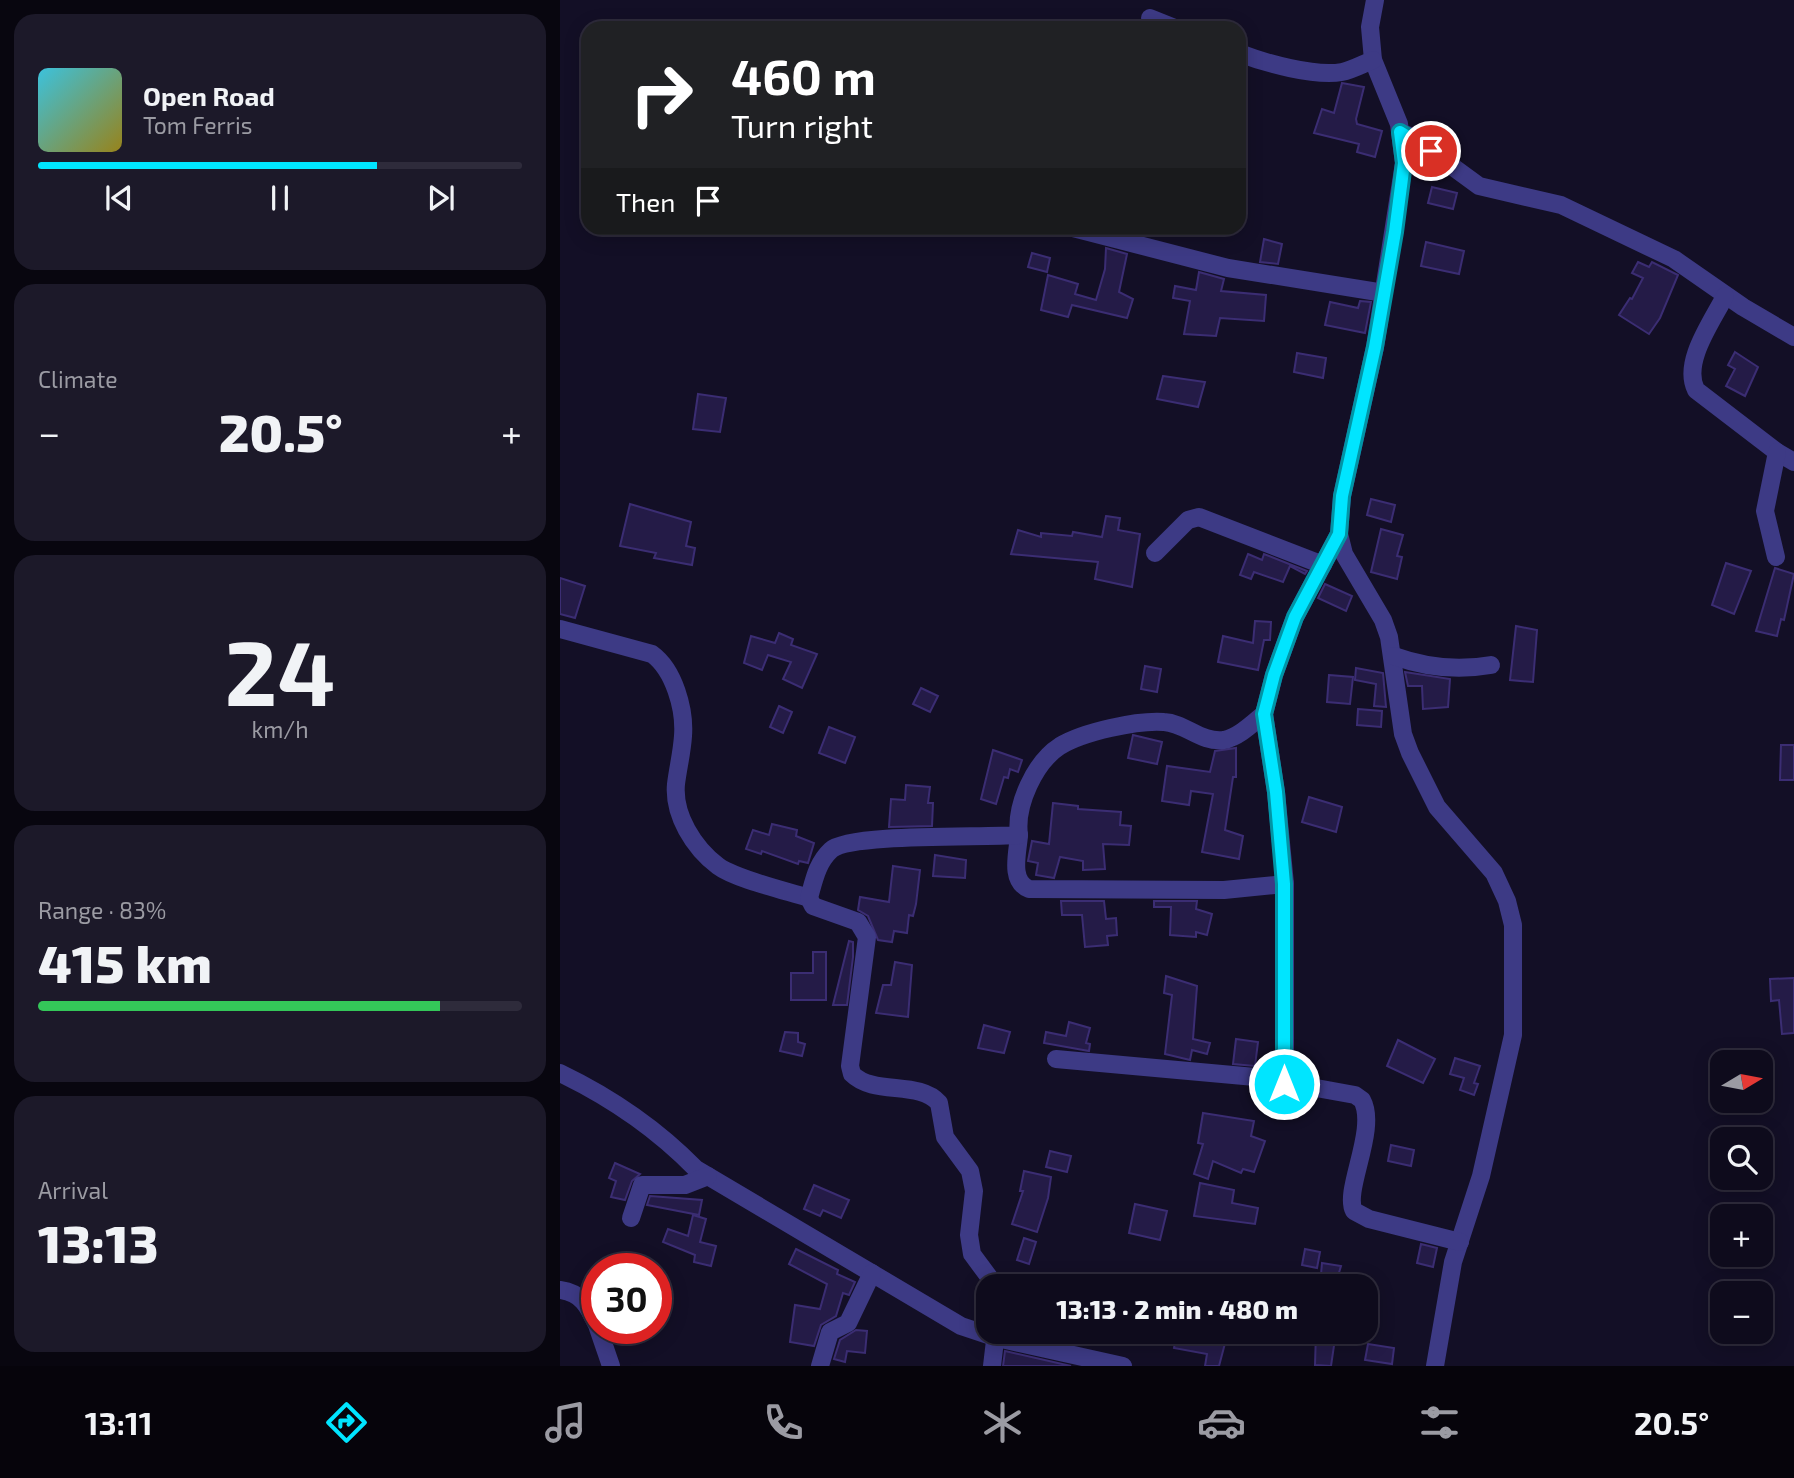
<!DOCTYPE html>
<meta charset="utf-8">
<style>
body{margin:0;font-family:"Exo 2",sans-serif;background:#1c1929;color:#f1f3f6;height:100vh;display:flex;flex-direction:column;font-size:26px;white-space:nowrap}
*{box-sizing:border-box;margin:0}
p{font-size:23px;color:#9b9ba3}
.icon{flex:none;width:38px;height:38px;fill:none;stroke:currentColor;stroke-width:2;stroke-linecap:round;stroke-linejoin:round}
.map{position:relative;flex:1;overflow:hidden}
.sheet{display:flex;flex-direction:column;gap:14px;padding:14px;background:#08060f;width:560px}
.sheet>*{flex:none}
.top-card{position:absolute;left:21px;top:21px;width:665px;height:214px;border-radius:21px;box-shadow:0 4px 18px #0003,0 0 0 2px #2e2b3b;background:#202124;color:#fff;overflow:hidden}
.needle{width:46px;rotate:80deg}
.tools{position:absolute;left:1150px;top:1050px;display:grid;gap:14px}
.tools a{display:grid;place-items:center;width:63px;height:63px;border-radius:14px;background:#0e0b1c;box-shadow:0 4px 18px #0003,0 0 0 2px #2e2b3b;font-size:35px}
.speed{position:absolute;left:21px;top:1253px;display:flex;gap:14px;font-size:35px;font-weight:700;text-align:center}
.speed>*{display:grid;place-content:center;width:91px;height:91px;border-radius:50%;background:#0e0b1c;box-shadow:0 4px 18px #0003,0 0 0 2px #2e2b3b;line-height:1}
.speed .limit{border:10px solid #d22;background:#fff;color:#111}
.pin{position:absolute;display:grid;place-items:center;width:60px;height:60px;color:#fff;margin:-30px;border:4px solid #fff;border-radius:50%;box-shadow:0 2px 7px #0007}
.me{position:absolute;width:77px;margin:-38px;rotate:0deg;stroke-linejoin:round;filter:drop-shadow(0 0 5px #0008)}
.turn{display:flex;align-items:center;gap:24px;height:147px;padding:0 35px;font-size:32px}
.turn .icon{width:91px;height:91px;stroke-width:2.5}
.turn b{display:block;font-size:49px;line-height:60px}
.then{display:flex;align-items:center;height:66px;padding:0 35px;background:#0003;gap:14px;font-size:26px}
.big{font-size:52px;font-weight:800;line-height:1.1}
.sheet .card{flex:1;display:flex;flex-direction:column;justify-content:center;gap:10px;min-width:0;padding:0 24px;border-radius:21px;background:#1c1929}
.sheet .dial{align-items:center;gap:0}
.dial b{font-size:91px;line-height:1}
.song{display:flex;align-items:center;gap:21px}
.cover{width:84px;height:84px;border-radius:10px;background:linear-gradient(135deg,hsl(190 70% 55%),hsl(50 70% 35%))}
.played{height:7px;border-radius:4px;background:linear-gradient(90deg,#00e5ff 70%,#2e2b3b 70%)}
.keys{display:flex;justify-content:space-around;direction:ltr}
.heat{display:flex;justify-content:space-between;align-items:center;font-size:38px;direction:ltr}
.charge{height:10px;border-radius:5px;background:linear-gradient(90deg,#34c759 83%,#2e2b3b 0)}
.trip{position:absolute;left:416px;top:1274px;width:402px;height:70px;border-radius:21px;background:#0e0b1c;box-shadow:0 4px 18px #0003,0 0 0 2px #2e2b3b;font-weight:800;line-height:70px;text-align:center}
.tab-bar{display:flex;height:112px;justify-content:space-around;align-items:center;background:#06040b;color:#9b9ba3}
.tab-bar .icon{width:49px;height:49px}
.tab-bar .on{color:#00e5ff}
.tab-bar b{font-size:32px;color:#f1f3f6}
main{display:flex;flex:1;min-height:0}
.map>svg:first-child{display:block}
</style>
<main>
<section class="sheet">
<div class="card">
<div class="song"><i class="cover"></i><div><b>Open Road</b><p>Tom Ferris</p></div></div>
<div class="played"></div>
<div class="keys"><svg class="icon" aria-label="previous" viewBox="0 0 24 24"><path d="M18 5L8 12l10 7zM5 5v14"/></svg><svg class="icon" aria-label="pause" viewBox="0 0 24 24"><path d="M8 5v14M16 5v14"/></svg><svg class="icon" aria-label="next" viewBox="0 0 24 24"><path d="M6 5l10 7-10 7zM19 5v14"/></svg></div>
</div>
<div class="card"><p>Climate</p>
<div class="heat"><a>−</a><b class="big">20.5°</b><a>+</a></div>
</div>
<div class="card dial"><b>24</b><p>km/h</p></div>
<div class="card"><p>Range · 83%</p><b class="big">415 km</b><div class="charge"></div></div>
<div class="card"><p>Arrival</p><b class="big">13:13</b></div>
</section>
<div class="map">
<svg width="1234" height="1366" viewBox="0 0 1234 1366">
<rect width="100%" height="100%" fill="#130f26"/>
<g fill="#241b47" stroke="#3b2d73" stroke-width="2">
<polygon points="782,83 804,87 796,119 797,124 822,131 815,157 797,152 799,144 754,133 762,109 774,113"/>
<polygon points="872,187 897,193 893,209 868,203"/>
<polygon points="704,239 722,244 718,264 700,262"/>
<polygon points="866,242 904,251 899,274 861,266"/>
<polygon points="546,248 567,254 559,292 573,299 567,318 512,305 508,317 481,310 488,275 518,284 515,294 536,300 545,269"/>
<polygon points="472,253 490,258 487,272 468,267"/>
<polygon points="1078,262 1089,267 1092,262 1118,275 1100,318 1089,334 1059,315 1070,298 1072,299 1083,278 1072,273"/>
<polygon points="639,272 664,279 661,291 706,295 704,321 660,318 656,336 624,334 630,301 613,298 615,286 636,290"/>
<polygon points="800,301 811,302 805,333 765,325 770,302 798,308"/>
<polygon points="1175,352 1198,367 1185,396 1166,386 1175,369 1168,365"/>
<polygon points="737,353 766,358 763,378 734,372"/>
<polygon points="603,376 645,382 638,407 597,399"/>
<polygon points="138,394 166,398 160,432 133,429"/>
<polygon points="811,499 835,505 831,522 807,515"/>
<polygon points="70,504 131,522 126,546 135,548 132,565 94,558 96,553 60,546"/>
<polygon points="546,516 560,518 558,530 580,534 572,587 535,579 538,562 451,554 458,530 481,537 481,533 512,536 513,532 542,537"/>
<polygon points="821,529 843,535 837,556 842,557 837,579 811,572"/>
<polygon points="688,554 702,560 704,554 747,571 745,574 730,566 723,582 694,572 691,579 680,575"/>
<polygon points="1166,563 1191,571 1174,614 1152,605"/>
<polygon points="1215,568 1234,574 1224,620 1221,619 1217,636 1196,631"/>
<polygon points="0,578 25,586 15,618 0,614"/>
<polygon points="765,584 792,596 786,611 758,598"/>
<polygon points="695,621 711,622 710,640 704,640 698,670 658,662 663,636 693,643"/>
<polygon points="956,626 977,630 973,682 950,680"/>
<polygon points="219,633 233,639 231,645 257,654 242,688 223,679 231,662 208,655 202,670 184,663 191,636 215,643"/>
<polygon points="585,666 601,669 597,692 581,689"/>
<polygon points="796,668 823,673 826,707 814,706 816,684 795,680"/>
<polygon points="845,672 890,679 888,707 863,709 862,686 848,686"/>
<polygon points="769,675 793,677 790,704 767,702"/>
<polygon points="361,688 378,696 370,712 353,704"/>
<polygon points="219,706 232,712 223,733 210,727"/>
<polygon points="798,709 822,711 821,727 797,725"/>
<polygon points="269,727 295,737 285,763 259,753"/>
<polygon points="573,735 602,742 597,764 568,758"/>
<polygon points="1221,745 1234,745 1234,780 1220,780"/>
<polygon points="676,748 676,777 673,777 665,830 683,836 679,859 642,852 653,794 631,791 629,805 602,801 607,766 650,772 655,751"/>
<polygon points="433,750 462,760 458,772 450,769 448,778 444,777 436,804 421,799"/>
<polygon points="346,785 370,787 368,803 373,803 372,826 329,827 331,799 345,800"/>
<polygon points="749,797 782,807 776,832 742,822"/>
<polygon points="493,803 518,806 518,809 561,812 560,825 571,826 569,845 543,844 545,869 523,870 523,861 500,857 494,878 476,875 478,863 468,861 472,841 489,844"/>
<polygon points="212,824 237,830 236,836 254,843 248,863 239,861 238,864 202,851 201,854 186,849 193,830 209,835"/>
<polygon points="375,855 406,860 405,878 373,876"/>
<polygon points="333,866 360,870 356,904 353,916 349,915 347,933 334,931 332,942 318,940 308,916 298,910 300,897 329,902"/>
<polygon points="501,901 544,901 546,919 556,918 557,935 547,936 548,945 525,947 522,915 502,915"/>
<polygon points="594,901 637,901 636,909 652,914 647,935 636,932 636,937 610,935 611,907 594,907"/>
<polygon points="289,941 293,942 293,957 287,1005 273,1005"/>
<polygon points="253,952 266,952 266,1000 231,1000 231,973 253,973"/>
<polygon points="335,962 352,965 348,1017 316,1013 323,985 331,985"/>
<polygon points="606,976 637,986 633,1039 650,1043 647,1054 632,1050 630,1060 605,1054 612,995 604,993"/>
<polygon points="1234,978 1234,1033 1222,1034 1219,1000 1211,1001 1210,979"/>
<polygon points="509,1022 530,1028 526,1043 530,1044 529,1051 484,1043 486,1032 506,1036"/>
<polygon points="424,1025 450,1032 444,1053 418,1048"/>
<polygon points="225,1032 238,1033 238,1042 245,1044 242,1056 220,1051"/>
<polygon points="676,1039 698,1042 695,1066 673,1064"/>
<polygon points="838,1040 875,1059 863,1083 827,1066"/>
<polygon points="895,1058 920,1066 914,1083 918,1084 914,1095 900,1090 904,1078 890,1074"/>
<polygon points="643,1113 694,1121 691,1136 705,1141 694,1172 683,1169 681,1173 653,1161 648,1179 634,1174 643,1144 638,1143"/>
<polygon points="831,1145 854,1150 851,1166 828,1161"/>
<polygon points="490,1151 511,1156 507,1172 486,1167"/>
<polygon points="55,1163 80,1174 72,1181 65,1200 51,1197 56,1181 49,1178"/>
<polygon points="464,1171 491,1177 488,1198 477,1232 452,1224 463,1191 460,1191"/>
<polygon points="640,1183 674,1190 672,1203 698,1208 695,1224 634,1216"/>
<polygon points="254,1185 289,1200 281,1218 263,1210 260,1216 244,1209"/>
<polygon points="90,1196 142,1200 139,1215 87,1205"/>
<polygon points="575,1204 607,1211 600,1240 569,1233"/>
<polygon points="133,1215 146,1219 140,1242 156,1246 151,1266 134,1262 135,1255 103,1242 108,1229 128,1236"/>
<polygon points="464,1238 476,1242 469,1264 457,1260"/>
<polygon points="861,1244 877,1248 873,1267 857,1263"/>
<polygon points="236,1249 278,1270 277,1274 295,1282 289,1295 283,1293 276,1316 261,1325 254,1346 230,1342 235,1305 260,1309 267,1284 229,1264"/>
<polygon points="745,1249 760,1252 757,1268 742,1265"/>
<polygon points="762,1263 781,1266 775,1286 760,1286"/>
<polygon points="487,1274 521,1282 521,1286 484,1286"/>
<polygon points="296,1330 307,1331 305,1353 287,1351 285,1362 274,1359 280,1340"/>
<polygon points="617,1332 668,1332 659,1366 645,1366 647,1354 614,1348"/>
<polygon points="756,1332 776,1332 771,1366 755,1365"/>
<polygon points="808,1344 834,1348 832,1364 805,1360"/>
<polygon points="445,1351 511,1366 443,1366"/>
</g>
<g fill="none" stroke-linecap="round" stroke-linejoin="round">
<g stroke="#3d3a85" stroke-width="18">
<polyline points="815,0 810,27 813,60 839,124 844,163 815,347 782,496 779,534 784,554 823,620 829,637 843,734 850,753 877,807 934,873 947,901 953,925 953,1035 921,1176 893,1262 875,1366"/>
<polyline points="590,18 615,28"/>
<path d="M679 53C705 63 755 77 782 72 792 70 803 64 813 60"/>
<polyline points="840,132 852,137 919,186 1001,205 1114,259 1183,307 1234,337"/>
<polyline points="513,228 668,268 824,293"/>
<path d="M1165 296C1152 322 1122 362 1136 390L1217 452 1234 462"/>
<polyline points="595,553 628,520 639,517 763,565"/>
<polyline points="1216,557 1205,511 1217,452"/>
<path d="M0 629 92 654C114 670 125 709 123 736 122 752 118 768 116 784 113 815 134 848 158 866 175 879 227 891 249 898"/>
<path d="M834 656C867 668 897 671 931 665"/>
<path d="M459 835C458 852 449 881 469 889L664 890 725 884"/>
<path d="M496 1059 695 1077 795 1095 802 1100C818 1129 783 1191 794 1211L809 1219 900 1242"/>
<path d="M0 1073C52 1098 96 1128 136 1169L401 1326 437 1338 563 1366"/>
<polyline points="725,1084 725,884 716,792 704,714 714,675 735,617 779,534"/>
<polyline points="71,1218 82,1185 125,1185 148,1176"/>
<path d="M430 1286 429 1277 412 1254 409 1235 414 1191 410 1171 385 1137 379 1103C359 1080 314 1096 292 1074L290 1066 307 937 298 922 253 906 249 898C254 880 257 863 271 850 290 833 425 838 459 835 455 805 475 762 500 746 523 732 577 720 604 722 625 723 641 743 664 740 679 737 693 723 704 714"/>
<path d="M0 1290C22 1293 28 1306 37 1325"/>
<polyline points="38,1328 51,1366"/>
<polyline points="260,1366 270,1332 288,1323 312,1273"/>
<polyline points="432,1366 436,1332"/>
</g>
</g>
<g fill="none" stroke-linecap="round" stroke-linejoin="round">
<defs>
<polyline id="route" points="724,1084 724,884 716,792 704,714 714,675 735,617 779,534 782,496 815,347 835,232 844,163 840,132 871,151"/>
</defs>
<use href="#route" stroke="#0095a6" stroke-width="18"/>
<use href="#route" stroke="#00e5ff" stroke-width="12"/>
</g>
</svg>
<div class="tools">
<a><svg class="needle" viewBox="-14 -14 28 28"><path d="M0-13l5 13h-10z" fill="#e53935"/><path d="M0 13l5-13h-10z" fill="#9b9ba3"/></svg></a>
<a><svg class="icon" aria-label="search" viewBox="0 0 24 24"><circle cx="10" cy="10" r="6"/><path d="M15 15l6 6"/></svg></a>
<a>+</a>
<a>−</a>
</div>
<div class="speed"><div class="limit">30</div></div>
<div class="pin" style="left:871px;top:151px;background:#d93025"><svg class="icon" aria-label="arrive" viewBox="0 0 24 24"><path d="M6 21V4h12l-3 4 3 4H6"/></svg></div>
<svg class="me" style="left:724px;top:1084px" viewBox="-20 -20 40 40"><circle r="17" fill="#00e5ff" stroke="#fff" stroke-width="3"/><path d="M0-11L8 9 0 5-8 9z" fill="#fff"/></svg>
<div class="trip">13:13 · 2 min · 480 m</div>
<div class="top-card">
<div class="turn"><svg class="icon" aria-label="right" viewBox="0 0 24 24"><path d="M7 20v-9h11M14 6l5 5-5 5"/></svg><div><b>460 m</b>Turn right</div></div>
<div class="then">Then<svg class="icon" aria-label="arrive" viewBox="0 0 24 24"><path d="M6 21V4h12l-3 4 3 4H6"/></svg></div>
</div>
</div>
</main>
<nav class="tab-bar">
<b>13:11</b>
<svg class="icon on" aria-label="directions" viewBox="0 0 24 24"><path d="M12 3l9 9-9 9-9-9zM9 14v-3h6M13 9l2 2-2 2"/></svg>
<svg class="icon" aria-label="music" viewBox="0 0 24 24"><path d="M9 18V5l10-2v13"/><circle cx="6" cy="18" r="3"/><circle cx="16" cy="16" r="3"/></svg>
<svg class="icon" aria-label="phone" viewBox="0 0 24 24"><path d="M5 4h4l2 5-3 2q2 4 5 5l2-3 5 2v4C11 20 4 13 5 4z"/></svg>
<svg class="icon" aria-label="climate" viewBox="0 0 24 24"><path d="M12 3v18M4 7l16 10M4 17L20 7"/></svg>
<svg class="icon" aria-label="car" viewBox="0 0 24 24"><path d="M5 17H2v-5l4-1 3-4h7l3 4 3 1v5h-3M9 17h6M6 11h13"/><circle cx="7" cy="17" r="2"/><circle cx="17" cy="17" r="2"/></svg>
<svg class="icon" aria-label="filters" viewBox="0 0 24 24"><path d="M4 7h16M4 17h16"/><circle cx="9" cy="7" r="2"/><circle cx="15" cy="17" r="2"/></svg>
<b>20.5°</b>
</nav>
